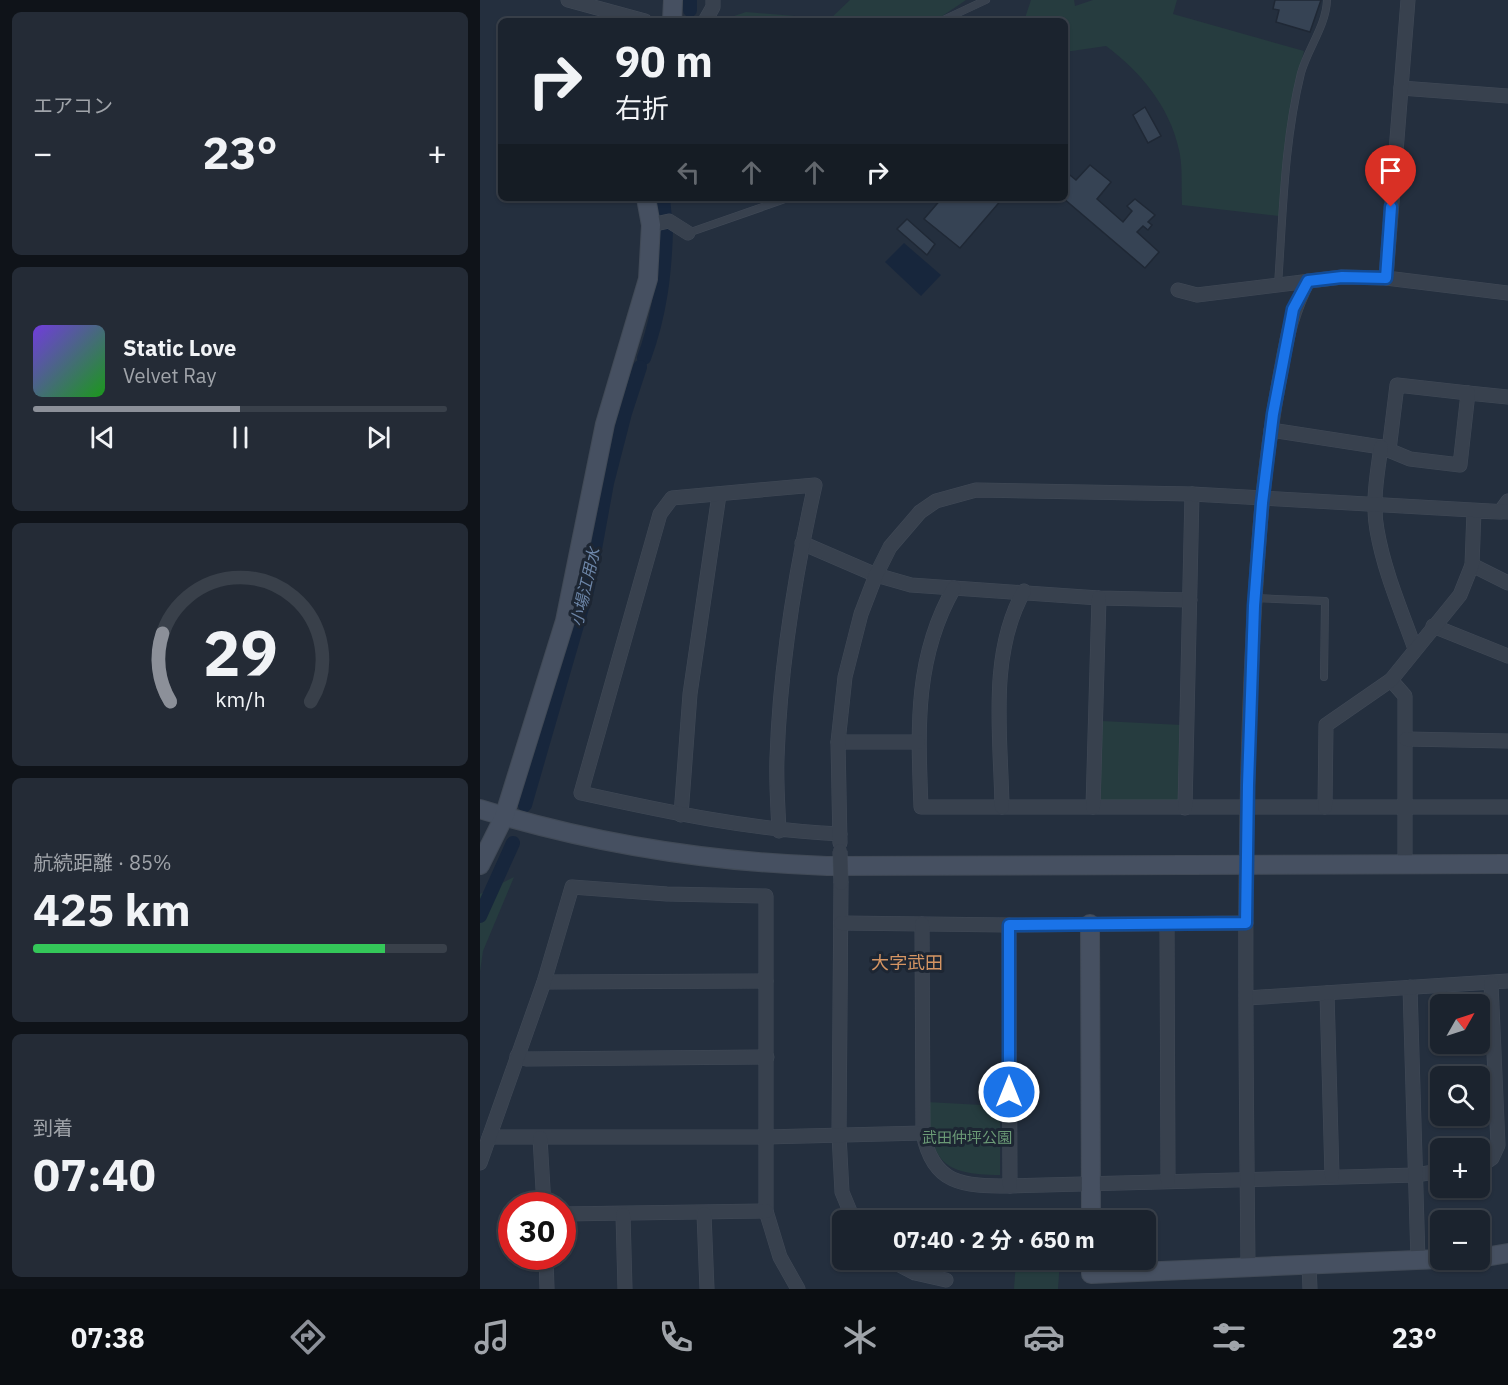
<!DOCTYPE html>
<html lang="ja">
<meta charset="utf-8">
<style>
body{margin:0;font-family:"IBM Plex Sans","Noto Sans JP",sans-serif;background:#242b36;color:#f1f3f6;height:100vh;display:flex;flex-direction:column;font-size:22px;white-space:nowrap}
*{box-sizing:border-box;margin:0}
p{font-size:20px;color:#a0a4aa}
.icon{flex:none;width:33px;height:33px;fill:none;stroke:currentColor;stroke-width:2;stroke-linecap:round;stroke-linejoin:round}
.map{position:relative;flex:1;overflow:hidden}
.panel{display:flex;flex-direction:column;gap:12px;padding:12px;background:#0f1319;width:480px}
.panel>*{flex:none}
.hud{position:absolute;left:18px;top:18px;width:570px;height:183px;border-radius:9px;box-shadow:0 2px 4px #0004,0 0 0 2px #39404a;background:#1b232e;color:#f1f3f6;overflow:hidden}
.needle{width:39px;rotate:51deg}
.buttons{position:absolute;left:950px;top:994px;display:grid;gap:12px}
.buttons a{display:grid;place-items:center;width:60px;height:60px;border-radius:9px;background:#1b232e;box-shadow:0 2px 4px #0004,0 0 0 2px #39404a;font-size:30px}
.speed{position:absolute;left:18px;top:1192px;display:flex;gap:12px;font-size:30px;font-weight:700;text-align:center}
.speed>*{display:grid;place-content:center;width:78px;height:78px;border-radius:50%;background:#1b232e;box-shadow:0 2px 4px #0004,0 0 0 2px #39404a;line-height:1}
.speed .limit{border:9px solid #d22;background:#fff;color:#111}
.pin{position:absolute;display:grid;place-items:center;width:51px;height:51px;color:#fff;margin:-62px -26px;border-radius:50% 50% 50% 0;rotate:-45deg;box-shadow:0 0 6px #0007}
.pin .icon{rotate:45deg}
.me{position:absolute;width:66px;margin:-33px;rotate:0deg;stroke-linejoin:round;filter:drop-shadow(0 0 4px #0008)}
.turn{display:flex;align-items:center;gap:21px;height:126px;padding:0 18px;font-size:27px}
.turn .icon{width:78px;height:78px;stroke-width:2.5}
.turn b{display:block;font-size:42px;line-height:51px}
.lanes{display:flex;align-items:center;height:57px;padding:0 18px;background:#0003;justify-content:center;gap:30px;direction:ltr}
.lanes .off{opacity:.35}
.big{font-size:45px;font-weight:700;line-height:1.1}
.panel .card{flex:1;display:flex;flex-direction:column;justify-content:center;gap:9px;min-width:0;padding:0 21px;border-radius:9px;background:#242b36}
.panel .dial{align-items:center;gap:0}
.dial svg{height:156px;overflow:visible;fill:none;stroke:#39404a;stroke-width:7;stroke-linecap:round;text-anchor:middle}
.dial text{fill:#f1f3f6;stroke:none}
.song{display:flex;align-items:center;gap:18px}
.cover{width:72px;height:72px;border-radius:9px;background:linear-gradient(135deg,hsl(260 70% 55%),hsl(120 70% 35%))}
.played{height:6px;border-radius:3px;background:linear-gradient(90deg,#8c9099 50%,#39404a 50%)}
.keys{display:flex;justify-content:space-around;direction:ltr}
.heat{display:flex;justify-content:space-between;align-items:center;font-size:33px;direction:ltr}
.charge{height:9px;border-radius:4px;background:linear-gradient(90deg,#34c759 85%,#39404a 0)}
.trip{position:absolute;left:352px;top:1210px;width:324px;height:60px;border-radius:9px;background:#1b232e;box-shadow:0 2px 4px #0004,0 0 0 2px #39404a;font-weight:700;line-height:60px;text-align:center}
.dock{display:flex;height:96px;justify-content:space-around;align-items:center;background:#0b0e12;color:#a0a4aa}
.dock .icon{width:42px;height:42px}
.dock .active{color:#8c9099}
.dock b{font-size:27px;color:#f1f3f6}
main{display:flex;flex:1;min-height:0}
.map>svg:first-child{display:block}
</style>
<main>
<section class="panel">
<div class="card"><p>エアコン</p>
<div class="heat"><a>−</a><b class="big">23°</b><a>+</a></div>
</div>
<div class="card">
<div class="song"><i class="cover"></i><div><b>Static Love</b><p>Velvet Ray</p></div></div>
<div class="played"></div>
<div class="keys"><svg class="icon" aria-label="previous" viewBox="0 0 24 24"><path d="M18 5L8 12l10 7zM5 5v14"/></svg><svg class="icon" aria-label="pause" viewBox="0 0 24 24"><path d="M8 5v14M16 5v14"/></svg><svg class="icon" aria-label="next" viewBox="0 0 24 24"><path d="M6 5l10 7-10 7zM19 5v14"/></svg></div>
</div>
<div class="card dial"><svg viewBox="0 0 100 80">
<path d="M14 69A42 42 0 1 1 86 69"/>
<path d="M14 69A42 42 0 0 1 10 34" stroke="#8c9099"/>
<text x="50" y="56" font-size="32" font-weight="700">29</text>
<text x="50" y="72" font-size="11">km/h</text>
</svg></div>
<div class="card"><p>航続距離 · 85%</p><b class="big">425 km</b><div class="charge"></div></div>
<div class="card"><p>到着</p><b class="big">07:40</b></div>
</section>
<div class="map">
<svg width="1028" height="1289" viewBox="0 0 1028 1289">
<rect width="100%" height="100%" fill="#242f3e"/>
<g fill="#263c3f">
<polygon points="370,0 486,0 455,21 239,21 266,12 350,19"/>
<path d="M551 0H594L595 6 613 0H697L693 14 824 51 811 103 799 216 702 205C701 187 703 167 699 150 690 107 660 71 626 46L585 52V21H544Z"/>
<polygon points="622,721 702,725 700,801 623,803 619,797"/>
<polygon points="34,877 3,951 0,972 0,894"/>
<path d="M447 1102 520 1106V1175C461 1175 450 1160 447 1102Z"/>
<polygon points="536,1260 580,1260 578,1289 534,1289"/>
</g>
<polygon fill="#17263c" points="424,243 461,275 441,296 405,262"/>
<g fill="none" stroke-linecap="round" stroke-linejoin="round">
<g stroke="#17263c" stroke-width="14">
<polyline points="210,0 210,10"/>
<polyline points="183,198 185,219"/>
<path d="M164 358C180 315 185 273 186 228"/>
<polyline points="45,805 108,587 127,483 145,413 160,367"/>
<polyline points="0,916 33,843"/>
</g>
</g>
<g fill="#364354" stroke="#1f2835" stroke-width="1.5">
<polygon points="795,0 841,0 830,32 796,22 799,10 793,9"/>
<polygon points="665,107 681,136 668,143 653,115"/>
<polygon points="610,165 631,182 617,199 643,222 652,211 647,206 655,199 675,215 668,222 672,225 668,230 663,226 657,232 679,252 665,268 583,198 585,198 585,171 596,180"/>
<polygon points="462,198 523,198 480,248 444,219"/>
<polygon points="427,219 455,244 447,255 417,229"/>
</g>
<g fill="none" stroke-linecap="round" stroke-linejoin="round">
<defs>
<g id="lane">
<polyline points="461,21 506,0"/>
<polyline points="208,233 308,198"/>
<path d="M798 285C803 214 804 142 821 73 828 48 846 26 847 0"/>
<polyline points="775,598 845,601 844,677"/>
</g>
<g id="street">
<polyline points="88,0 165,21"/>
<polyline points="225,21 233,7 233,0"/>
<polyline points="921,88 1028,96"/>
<polyline points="171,225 189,221 208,233"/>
<polyline points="906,278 928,0"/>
<polyline points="698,290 717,295 862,277 906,278 1028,293"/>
<polyline points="988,393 1028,397"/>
<polyline points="791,430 901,447 930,459 980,465 988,393 917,385 909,450"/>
<path d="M901 447C897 474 892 504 897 530 904 571 921 610 935 649"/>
<polyline points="322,543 396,575 431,585 619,598 710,600"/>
<polyline points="992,565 1028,583"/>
<path d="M474 588C434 658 438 729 441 807H1028"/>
<polyline points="953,626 1028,656"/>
<polyline points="911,680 925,696 925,863"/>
<polyline points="926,739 1028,741"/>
<polyline points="358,742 438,742"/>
<path d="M522 807C521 737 508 655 544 591"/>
<polyline points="613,807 619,598"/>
<polyline points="845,807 846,725 911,680 980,595 992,565 994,511 1020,512 1028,501"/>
<polyline points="705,808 712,494"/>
<polyline points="201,815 210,694 239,495"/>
<path d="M299 831C298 807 296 782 297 758 300 667 315 574 335 485L192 498 180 514 101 793C187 812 272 830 360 834"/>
<polyline points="360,843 358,742 365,677 381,614 396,575 410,547 440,512 456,501 496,490 712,494 1028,512"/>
<polyline points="361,883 359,1135 362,1192 374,1221"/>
<polyline points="361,923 529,925 766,923"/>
<path d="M442 924 443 1133C453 1185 483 1186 530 1186L936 1175 960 1171"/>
<polyline points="687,924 688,1181"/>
<polyline points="529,925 530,1186"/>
<polyline points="64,982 286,981"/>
<polyline points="930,987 938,1260"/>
<polyline points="847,993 852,1176"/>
<polyline points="767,998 1028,981"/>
<polyline points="37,1056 46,1059 287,1057"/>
<polyline points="9,1137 285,1137 443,1133"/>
<polyline points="60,1138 64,1206"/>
<polyline points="0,1163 64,982 92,887 187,894 286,896 286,1211 300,1257 318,1289"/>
<polyline points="999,1167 1012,1158 1018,1145 1011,983"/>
<polyline points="82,1214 286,1211"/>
<polyline points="224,1214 227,1289"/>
<polyline points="143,1215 145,1289"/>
<polyline points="66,1257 67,1289"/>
<polyline points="410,1260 435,1273 466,1280"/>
<polyline points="829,1265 830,1289"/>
<path d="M768 1268C766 1030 761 791 778 554 782 495 789 435 800 376 807 339 810 315 828 281"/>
</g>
<g id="secondary">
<polyline points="192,21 193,0"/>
<path d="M0 809C114 844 228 862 347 866L1028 864"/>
<polyline points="0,865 24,817 85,621 125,424 168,279 171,225 166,198"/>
<polyline points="610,924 611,1221"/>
<polyline points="999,1258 1028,1253"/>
<polyline points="611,1260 611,1274 960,1259"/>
</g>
</defs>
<use href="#lane" stroke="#414a57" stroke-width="8"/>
<use href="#street" stroke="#414a57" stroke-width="15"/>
<use href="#secondary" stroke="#414a57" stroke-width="20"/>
<use href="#lane" stroke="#38414e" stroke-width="7"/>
<use href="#street" stroke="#38414e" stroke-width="14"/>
<use href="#secondary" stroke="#465061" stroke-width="18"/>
<defs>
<polyline id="street-bridge" points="360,851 361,883"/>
</defs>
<use href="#street-bridge" stroke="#414a57" stroke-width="15" stroke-linecap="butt"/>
<use href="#street-bridge" stroke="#38414e" stroke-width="14"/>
</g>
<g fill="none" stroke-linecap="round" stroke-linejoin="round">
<defs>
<polyline id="route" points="529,1092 529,925 766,923 768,785 774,606 782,503 793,414 813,309 828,281 862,277 906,278 911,207"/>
</defs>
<use href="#route" stroke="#114b97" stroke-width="15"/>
<use href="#route" stroke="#1a73e8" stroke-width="10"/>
</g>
<g text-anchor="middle" stroke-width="6" stroke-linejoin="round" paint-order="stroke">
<g font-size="15" fill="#6b9a76" stroke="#1d2633">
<text x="487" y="1143">武田仲坪公園</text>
</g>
<g font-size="16" font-style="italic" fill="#6d86a8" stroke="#1d2633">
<text transform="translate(105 587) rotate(-77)" y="6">小場江用水</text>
</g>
<g font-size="18" fill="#d59563" stroke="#1d2633">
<text x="427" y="969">大字武田</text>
</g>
</g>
</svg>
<div class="buttons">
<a><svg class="needle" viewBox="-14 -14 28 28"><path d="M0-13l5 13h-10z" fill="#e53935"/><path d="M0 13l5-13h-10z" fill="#a0a4aa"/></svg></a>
<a><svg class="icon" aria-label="search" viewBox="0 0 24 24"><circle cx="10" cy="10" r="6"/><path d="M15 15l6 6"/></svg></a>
<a>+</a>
<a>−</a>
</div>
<div class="speed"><div class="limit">30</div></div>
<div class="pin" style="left:911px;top:207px;background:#d93025"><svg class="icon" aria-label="arrive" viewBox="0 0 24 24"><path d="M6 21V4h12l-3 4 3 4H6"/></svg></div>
<svg class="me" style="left:529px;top:1092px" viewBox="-20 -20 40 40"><circle r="17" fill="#1a73e8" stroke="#fff" stroke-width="3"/><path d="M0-11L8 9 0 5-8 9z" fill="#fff"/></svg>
<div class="trip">07:40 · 2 分 · 650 m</div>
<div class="hud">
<div class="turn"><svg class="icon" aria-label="right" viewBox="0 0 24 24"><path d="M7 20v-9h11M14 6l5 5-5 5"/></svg><div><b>90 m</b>右折</div></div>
<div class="lanes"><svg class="icon off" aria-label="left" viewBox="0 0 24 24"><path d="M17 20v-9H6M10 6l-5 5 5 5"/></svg><svg class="icon off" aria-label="ahead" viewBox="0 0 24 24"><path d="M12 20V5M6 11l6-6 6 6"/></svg><svg class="icon off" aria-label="ahead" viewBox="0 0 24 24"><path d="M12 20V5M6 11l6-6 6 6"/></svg><svg class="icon" aria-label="right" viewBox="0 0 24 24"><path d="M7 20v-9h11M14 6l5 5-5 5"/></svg></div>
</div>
</div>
</main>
<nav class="dock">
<b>07:38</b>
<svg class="icon active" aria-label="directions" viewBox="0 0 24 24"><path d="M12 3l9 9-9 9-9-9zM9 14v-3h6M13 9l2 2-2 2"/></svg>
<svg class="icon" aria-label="music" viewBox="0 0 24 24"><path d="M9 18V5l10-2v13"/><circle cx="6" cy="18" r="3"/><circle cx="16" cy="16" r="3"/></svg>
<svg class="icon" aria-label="phone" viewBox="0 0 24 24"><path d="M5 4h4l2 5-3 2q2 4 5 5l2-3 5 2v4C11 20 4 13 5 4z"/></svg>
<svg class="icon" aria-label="climate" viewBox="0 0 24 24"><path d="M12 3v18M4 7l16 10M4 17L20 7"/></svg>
<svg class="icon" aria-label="car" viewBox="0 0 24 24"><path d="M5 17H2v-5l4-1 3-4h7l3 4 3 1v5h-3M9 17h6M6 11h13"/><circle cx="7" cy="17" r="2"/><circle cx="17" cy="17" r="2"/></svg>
<svg class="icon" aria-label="filters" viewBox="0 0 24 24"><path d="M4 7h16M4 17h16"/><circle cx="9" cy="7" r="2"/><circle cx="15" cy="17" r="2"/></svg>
<b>23°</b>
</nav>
